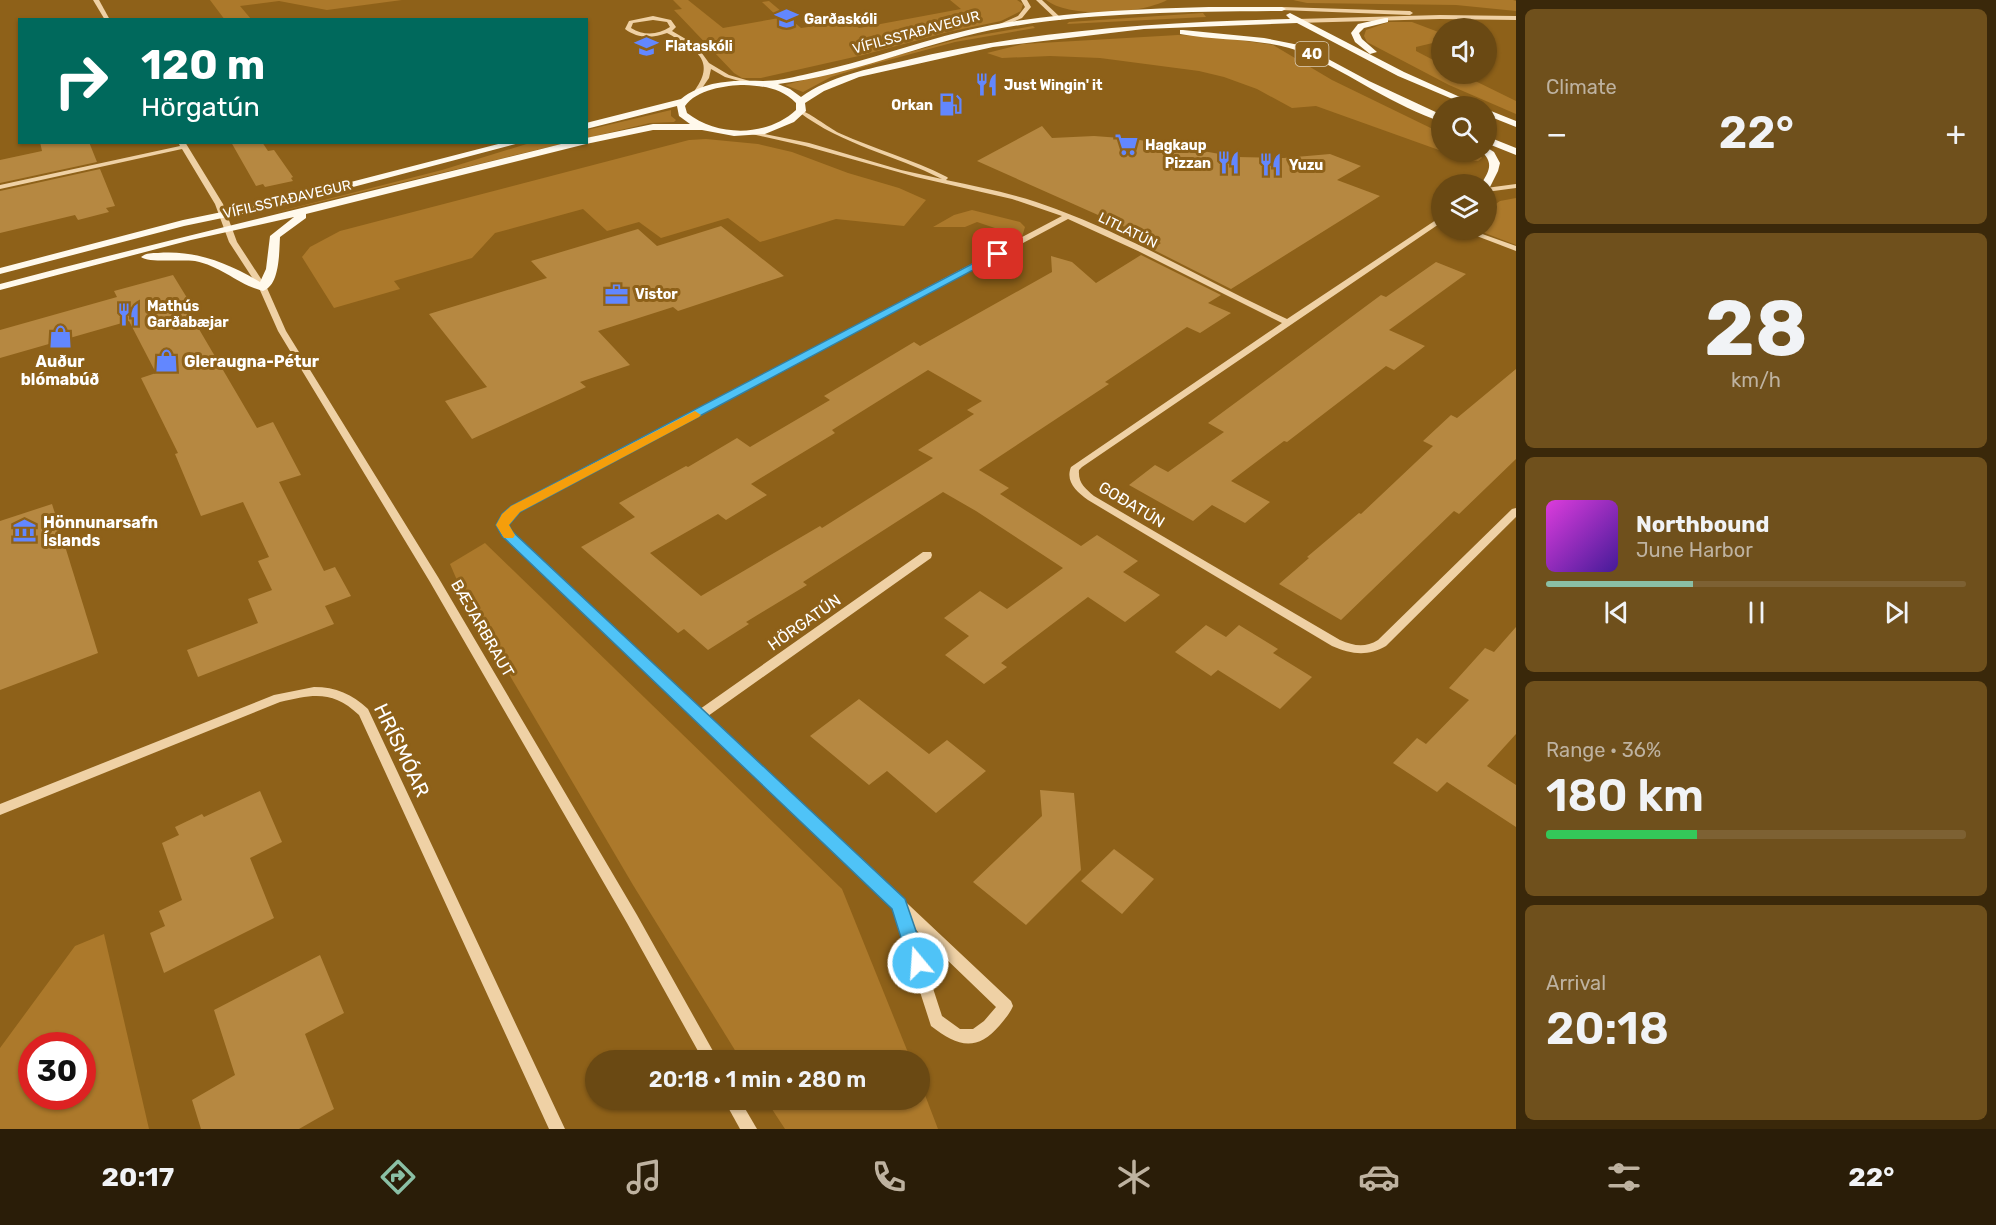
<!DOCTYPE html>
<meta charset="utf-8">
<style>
body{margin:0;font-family:Rubik,sans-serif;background:#6f501c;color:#f1f3f6;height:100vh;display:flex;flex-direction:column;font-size:22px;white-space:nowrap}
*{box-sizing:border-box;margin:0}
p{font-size:20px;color:#beb2a0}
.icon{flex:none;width:33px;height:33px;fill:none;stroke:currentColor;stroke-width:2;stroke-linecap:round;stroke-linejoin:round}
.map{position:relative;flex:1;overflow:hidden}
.drawer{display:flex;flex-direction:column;gap:9px;padding:9px;background:#3a280a;width:480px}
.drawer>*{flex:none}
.banner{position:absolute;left:18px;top:18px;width:570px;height:126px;border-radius:0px;box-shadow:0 2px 4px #0004;background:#00695c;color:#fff;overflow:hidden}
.fabs{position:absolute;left:1431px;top:18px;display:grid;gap:12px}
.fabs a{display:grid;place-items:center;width:66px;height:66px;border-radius:50%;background:#6a4913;box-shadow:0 2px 4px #0004;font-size:30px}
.speed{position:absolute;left:18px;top:1032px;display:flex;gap:12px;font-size:30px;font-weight:700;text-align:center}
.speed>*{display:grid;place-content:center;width:78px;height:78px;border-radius:50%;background:#6a4913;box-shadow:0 2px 4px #0004;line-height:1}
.speed .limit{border:9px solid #d22;background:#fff;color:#111}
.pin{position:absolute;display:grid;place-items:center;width:51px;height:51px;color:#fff;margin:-26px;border-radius:12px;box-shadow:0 3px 9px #0006}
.me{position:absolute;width:66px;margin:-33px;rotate:342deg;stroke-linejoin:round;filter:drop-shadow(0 0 4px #0008)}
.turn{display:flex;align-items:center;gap:21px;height:126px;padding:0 24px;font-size:27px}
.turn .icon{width:78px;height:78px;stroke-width:2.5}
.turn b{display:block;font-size:42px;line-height:51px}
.big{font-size:45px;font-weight:600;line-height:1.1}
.drawer .card{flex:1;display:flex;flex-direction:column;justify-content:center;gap:9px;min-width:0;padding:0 21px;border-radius:9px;background:#6f501c}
.drawer .dial{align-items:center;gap:0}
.dial b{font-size:78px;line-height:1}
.song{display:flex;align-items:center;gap:18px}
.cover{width:72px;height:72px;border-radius:9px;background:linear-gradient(135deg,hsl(300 70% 55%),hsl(260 70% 35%))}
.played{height:6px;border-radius:3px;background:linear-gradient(90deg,#8abfa5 35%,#7d6133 35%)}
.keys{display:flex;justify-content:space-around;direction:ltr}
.heat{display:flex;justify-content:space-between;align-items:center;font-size:33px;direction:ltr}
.charge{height:9px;border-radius:4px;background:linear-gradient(90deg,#34c759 36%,#7d6133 0)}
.trip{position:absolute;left:585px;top:1050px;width:345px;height:60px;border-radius:30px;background:#6a4913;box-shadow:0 2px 4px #0004;font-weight:600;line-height:60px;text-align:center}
.menu{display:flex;height:96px;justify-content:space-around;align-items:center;background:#2a1d08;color:#beb2a0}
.menu .icon{width:42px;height:42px}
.menu .selected{color:#8abfa5}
.menu b{font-size:27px;color:#f1f3f6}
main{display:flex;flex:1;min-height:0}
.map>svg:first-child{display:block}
</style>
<main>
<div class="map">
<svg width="1516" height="1129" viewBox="0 0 1516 1129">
<rect width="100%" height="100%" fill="#8e6119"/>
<g fill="#ac792b" fill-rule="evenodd">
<polygon points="210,0 402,0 327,10 279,1 240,6 251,19 225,20"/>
<polygon points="673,0 688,0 723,28 779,18 762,2 769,1 801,28 849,21 859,28 961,9 950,0 1017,0 1023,4 1021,11 1001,21 948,32 863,55 761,78 742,78 734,73 674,10 682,9"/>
<path d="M1046 0H1167C1141 14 1070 19 1046 0Z"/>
<polygon points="1293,0 1513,0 1516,1 1516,11 1456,5 1307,3"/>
<polygon points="1203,13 1206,17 1067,24 1069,22"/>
<polygon points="1389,22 1412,22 1441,33 1441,41 1416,47 1416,51 1441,64 1442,74 1461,74 1516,101 1516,114 1449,85 1367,42 1364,36 1366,30"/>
<polygon points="1033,26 1035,28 955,42 863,67 831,77 803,92 785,85 963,38"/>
<polygon points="1178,35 1210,36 1273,45 1332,80 1441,133 1442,152 1478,152 1482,158 1478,161 1464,159 1316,106 1292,108 1257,89 1224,77 1199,71 1100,58 1050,56 1002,58 987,53 1023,44"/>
<polygon points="671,110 671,116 676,120 674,122 650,123 587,138 587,130"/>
<polygon points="706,139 758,144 792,152 848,173 899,188 926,200 904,226 836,219 760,242 728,218 661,238 639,222 607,231 583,209 495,233 472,258 394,281 400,289 334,308 302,257 310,247 340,231 689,140"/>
<polygon points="533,142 566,143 269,214 442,170"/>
<polygon points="1516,198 1516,245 1477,230 1486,230 1487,210 1500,201"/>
<polygon points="972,210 1020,222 1025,227 1022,237 977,222 965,227 933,227 954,215"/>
<polygon points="485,543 842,889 911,1060 741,1060 633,885 466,601 450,564"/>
<path d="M104 934 149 1129H0V1048L75 946ZM32 1046H82V1096H32Z"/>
<polygon points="920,1082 938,1129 785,1129 766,1100 920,1100"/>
</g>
<g fill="#b68841" fill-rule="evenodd">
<polygon points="1042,126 1052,138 1094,136 1134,139 1237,157 1284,158 1330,154 1361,166 1337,180 1380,196 1231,289 1152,249 1161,243 977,161"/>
<polygon points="40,142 89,142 97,162 0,183 0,160 42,151"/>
<polygon points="231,142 262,142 268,151 274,150 293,177 291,178 293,181 265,187 263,184 256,186"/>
<polygon points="100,169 115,206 106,208 109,212 78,220 75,215 0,233 0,191"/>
<polygon points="721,226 784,276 678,311 673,307 598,331 630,365 580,382 586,387 472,439 445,401 487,387 429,314 547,278 531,261 638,229 657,246"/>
<path d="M1141 255 1221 295 1208 303 1231 313 1200 333 1187 327 1105 382 1109 384 979 470 1009 488 1000 494 1081 546 1097 535 1138 561 1123 572 1160 595 1125 622 1088 597 1001 663 1007 667 984 684 945 655 969 636 944 618 980 591 1007 609 1063 568 976 511 943 492 803 582 807 585 746 622 749 624 708 650 684 629 678 633 581 547 635 517 619 503 686 466 688 467 737 438 750 447 830 400 824 396 914 342 920 346 1052 272 1051 256 1072 262 1096 283ZM928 370 982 401 967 410 974 414 918 450 933 458 822 528 820 526 701 596 650 553 718 514 726 520 767 495 751 484 835 433 832 430Z"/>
<polygon points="1436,262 1466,274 1389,330 1425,346 1394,370 1386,366 1287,442 1284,441 1231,481 1270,502 1245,523 1212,505 1193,521 1129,485 1155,465 1168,472 1224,432 1208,423 1381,295 1386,297"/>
<polygon points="173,275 192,306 186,307 257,428 273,422 301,475 279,482 324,571 335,567 351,596 325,606 334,624 198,677 187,650 258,623 248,599 272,590 258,561 269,557 243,502 201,516 175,454 178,453 141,378 156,373 129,321 0,358 0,330 117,297 114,291"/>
<polygon points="1516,369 1516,459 1459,514 1454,511 1341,620 1279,584 1309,558 1307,557 1359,513 1361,514 1433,446 1423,441 1451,415 1457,418"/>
<polygon points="52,504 98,653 0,690 0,521"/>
<polygon points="1206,625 1226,637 1239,625 1278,649 1273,653 1312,677 1280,709 1218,670 1211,676 1175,652"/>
<polygon points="1516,627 1516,734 1487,766 1516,785 1516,827 1447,782 1437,792 1393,763 1417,738 1426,744 1469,700 1449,688 1485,648 1494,652"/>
<polygon points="859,699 929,754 947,740 986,771 936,813 887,771 869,785 810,736"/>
<polygon points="1040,790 1074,793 1081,870 1026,925 973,882 1042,816"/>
<polygon points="260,791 282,842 250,858 274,918 164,973 150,933 165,926 159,911 182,900 162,843 179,835 175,827 202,814 204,817"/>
<polygon points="1114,849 1154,879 1122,914 1081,881"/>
<polygon points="320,955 344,1013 305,1034 334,1109 299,1129 201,1129 192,1100 235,1075 214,1010"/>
</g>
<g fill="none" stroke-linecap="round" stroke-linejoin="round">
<g fill="#efd1a5" fill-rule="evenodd">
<polygon points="93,0 99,0 110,20 105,20"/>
<polygon points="1021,0 1027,0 1031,7 1022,18 999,28 995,28 995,26 1018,16 1025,7"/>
<polygon points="1036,0 1042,0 1061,18 1061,20 1057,20"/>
<polygon points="1282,7 1410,11 1413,13 1410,15 1280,10"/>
<polygon points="1440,15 1516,16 1516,20 1440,19 1297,23 1294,21 1297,19"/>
<path d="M653 16 671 20 676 27 672 31 696 45 709 63 729 75 753 82 750 84 725 77 711 69 709 78 700 91H696L695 90C718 59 692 47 667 33 653 38 638 39 625 29L629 21ZM653 20 667 22 670 27C658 35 644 36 631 28L633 23Z"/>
<path d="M799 110C806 110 829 128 839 133 874 149 912 159 947 177L948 178 946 180C983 188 1021 195 1056 209 1136 239 1210 283 1287 319L1442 216V222L1082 467 1079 470C1078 483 1085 488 1094 496L1340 640C1354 646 1365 648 1378 640L1512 509 1516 508V517L1386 646C1367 657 1351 654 1332 646L1088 500C1077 492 1065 482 1071 467L1282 323 1138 251 1068 219 520 511 511 519 508 525 511 531 700 709 923 552H931L932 555 931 558 708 716 1011 1001 1013 1006C1010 1013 1005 1019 1000 1025 976 1053 957 1046 931 1026L893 908 503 535 498 525 503 515 512 507 1062 216 1012 199 916 177 805 146 747 133 750 131 809 143 901 170 942 179C895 155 842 145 799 112ZM913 927 996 1007 984 1021 973 1029H960L942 1016Z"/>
<polygon points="178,142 185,142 223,204 237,242 267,288 286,331 438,577 637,915 718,1060 703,1060 627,923 430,582 278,331 259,288 229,242 215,204 182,149 0,189 0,185 180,146"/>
<polygon points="1516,184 1516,188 1486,192 1486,188"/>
<polygon points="1461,230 1471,230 1516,246 1516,251"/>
<path d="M314 687C336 687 352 694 368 709L565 1129H549L359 715C333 690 313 694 280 702L0 815V804L274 695Z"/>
<polygon points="724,1100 740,1100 757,1129 740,1129"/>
</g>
<g fill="#fff9ec" fill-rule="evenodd">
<path d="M1209 7H1282L1286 9 1282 11C1185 12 1086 12 991 30 919 45 851 75 778 84L790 89 801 97C830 76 868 69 903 61 1030 30 1160 22 1290 19L1286 15 1290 13 1404 72 1480 106H1469L1398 76 1297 23 1144 29 993 47 859 77 824 91 805 103 806 111 794 122 765 134 734 136 702 130H653L586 144 306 214V218L280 237C279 253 280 285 263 291 239 285 221 266 195 261 182 259 148 263 141 257 146 253 151 253 158 253 196 250 228 263 260 282L266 269 270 236 294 217 191 240 0 290V284C189 234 379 190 569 142H586V138L653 124H690L679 116 677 106 586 129V123L681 99C704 80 735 80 763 81 776 81 790 78 803 75 867 62 928 37 992 25 1064 12 1136 9 1209 7ZM744 85C764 86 781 88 796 103V110C767 137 718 137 687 113L685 106C696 90 726 85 744 85Z"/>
<polygon points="1385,18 1388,18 1388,22 1364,28 1359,33 1362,39 1377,52 1370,54 1355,42 1351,33 1358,24"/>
<path d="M1183 30 1264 38 1304 46 1369 81 1442 115V122C1394 106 1352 75 1306 54 1267 37 1222 42 1180 34V30Z"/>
<polygon points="1486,109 1516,121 1516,127 1486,115"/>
<polygon points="1486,136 1516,148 1516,155 1486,143"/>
<polygon points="506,142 523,142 285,205 184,226 0,274 0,268 183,220 281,200"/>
<path d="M1486 147 1494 152 1500 163 1498 171 1490 187 1486 188V184H1481C1489 172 1494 163 1482 152H1486Z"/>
</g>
</g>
<polygon fill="#4fc3f7" stroke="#337fa1" stroke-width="1.5" points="995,252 1003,254 520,512 509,525 512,531 905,899 927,963 924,969 918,971 911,969 909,963 892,909 502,536 496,525 502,514 511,506"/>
<polygon fill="#f59e0b" points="695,411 701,415 699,417 520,512 509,525 515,535 513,538 504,538 496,525 502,514 511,506"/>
<defs>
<symbol id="school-bare" viewBox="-9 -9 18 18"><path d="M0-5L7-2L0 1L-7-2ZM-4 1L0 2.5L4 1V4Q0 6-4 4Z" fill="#6287ff" stroke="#8e6119" stroke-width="2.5" paint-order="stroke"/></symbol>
<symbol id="restaurant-bare" viewBox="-9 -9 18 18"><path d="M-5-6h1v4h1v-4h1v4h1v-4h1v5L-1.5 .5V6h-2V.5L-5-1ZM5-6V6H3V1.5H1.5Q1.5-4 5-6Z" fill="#6287ff" stroke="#8e6119" stroke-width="2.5" paint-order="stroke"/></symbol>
<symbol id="fuel-bare" viewBox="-9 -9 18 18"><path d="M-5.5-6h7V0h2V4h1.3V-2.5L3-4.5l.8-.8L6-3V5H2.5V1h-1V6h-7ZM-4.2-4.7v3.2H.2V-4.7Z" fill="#6287ff" stroke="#8e6119" stroke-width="2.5" paint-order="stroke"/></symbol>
<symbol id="supermarket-bare" viewBox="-9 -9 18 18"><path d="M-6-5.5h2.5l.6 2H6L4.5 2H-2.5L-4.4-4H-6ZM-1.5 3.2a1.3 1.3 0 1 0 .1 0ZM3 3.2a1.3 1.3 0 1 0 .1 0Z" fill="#6287ff" stroke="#8e6119" stroke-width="2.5" paint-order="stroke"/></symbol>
<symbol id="office-bare" viewBox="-9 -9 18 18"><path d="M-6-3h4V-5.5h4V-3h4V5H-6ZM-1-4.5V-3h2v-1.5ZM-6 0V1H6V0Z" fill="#6287ff" stroke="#8e6119" stroke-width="2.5" paint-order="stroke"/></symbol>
<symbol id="shop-bare" viewBox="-9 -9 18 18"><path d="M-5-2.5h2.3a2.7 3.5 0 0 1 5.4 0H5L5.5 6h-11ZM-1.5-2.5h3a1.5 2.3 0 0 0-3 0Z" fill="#6287ff" stroke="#8e6119" stroke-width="2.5" paint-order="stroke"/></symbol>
<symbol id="museum-bare" viewBox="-9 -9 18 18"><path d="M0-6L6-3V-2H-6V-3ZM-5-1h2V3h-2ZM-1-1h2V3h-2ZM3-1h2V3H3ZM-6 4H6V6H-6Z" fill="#6287ff" stroke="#8e6119" stroke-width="2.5" paint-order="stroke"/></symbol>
</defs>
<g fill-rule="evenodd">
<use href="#school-bare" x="770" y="2" width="33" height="33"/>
<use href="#school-bare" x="630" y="30" width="33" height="33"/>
<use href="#restaurant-bare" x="970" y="68" width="33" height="33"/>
<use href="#fuel-bare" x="934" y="88" width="33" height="33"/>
<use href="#supermarket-bare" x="1110" y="128" width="33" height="33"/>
<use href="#restaurant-bare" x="1212" y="146" width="33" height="33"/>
<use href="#restaurant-bare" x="1254" y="148" width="33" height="33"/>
<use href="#office-bare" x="600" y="278" width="33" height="33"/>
<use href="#restaurant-bare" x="112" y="298" width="33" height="33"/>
<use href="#shop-bare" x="44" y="320" width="33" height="33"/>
<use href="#shop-bare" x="150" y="344" width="33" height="33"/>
<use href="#museum-bare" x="8" y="514" width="33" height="33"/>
</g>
<g text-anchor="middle" stroke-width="6" stroke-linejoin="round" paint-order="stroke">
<g font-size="14" font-weight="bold" fill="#fff" stroke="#8e6119" text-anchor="start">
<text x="804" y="24">Garðaskóli</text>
<text x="665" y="51">Flataskóli</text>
<text x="1004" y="90">Just Wingin' it</text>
<text x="933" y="110" text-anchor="end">Orkan</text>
<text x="1145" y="150">Hagkaup</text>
<text x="1211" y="168" text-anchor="end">Pizzan</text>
<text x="1289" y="170">Yuzu</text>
<text x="635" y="299">Vistor</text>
<text x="147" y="311">Mathús<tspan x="147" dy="16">Garðabæjar</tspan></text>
</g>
<g font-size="14" fill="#fff" stroke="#8e6119">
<text transform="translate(916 32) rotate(-15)" y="5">VÍFILSSTAÐAVEGUR</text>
<text transform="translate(287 199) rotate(-13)" y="5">VÍFILSSTAÐAVEGUR</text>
<text transform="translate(1128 230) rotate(26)" y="5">LITLATÚN</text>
</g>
<rect fill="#8e6119" stroke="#ddd0ba" stroke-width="1.5" x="1295.5" y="42" width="33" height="24" rx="4.5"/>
<g font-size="15" font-weight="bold" fill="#fff">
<text x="1312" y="59">40</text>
</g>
<g font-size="16" font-weight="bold" fill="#fff" stroke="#8e6119" text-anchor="start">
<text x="60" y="367" text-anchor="middle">Auður<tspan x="60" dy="18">blómabúð</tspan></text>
<text x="184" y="367">Gleraugna-Pétur</text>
<text x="43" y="528">Hönnunarsafn<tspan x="43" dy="18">Íslands</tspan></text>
</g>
<g font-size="16" fill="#fff" stroke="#8e6119">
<text transform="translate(1132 504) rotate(31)" y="6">GOÐATÚN</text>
<text transform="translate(804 622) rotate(-35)" y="6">HÖRGATÚN</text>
<text transform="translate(483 628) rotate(60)" y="6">BÆJARBRAUT</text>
</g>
<g font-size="20" fill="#fff" stroke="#8e6119">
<text transform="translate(402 750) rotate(64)" y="7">HRÍSMÓAR</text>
</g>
</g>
</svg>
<div class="fabs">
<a><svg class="icon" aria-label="sound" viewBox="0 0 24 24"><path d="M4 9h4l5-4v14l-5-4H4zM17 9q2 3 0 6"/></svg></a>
<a><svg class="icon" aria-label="search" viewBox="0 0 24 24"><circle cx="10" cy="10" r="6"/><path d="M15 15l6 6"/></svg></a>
<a><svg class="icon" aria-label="layers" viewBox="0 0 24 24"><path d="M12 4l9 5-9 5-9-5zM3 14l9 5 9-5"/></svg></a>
</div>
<div class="speed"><div class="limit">30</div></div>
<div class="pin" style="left:998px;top:254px;background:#d93025"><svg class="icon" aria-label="arrive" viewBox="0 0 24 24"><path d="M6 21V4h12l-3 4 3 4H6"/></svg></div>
<svg class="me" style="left:918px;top:963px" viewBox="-20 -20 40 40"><circle r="17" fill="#4fc3f7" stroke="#fff" stroke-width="3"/><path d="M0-11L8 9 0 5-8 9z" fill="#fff"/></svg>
<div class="trip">20:18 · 1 min · 280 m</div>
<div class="banner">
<div class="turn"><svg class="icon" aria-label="right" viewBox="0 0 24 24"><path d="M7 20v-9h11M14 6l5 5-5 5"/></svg><div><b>120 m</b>Hörgatún</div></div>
</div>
</div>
<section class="drawer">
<div class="card"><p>Climate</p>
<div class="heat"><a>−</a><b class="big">22°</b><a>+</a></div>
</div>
<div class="card dial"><b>28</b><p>km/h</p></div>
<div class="card">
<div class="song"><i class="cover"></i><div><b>Northbound</b><p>June Harbor</p></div></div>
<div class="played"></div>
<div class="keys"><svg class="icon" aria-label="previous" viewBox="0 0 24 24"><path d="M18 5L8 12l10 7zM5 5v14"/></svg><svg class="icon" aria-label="pause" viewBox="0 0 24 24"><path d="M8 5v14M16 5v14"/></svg><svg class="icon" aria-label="next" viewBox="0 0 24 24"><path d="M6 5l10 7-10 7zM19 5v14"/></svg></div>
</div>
<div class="card"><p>Range · 36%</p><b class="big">180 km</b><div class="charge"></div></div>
<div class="card"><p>Arrival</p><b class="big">20:18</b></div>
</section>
</main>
<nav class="menu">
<b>20:17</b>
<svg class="icon selected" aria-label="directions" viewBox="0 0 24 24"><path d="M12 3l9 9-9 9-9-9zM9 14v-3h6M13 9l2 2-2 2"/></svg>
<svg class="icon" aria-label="music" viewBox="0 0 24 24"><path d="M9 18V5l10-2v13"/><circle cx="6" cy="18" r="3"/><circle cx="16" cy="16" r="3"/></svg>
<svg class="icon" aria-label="phone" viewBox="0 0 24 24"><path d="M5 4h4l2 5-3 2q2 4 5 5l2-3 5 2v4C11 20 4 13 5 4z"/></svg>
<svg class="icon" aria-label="climate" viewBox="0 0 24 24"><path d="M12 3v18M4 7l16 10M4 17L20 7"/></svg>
<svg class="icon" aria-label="car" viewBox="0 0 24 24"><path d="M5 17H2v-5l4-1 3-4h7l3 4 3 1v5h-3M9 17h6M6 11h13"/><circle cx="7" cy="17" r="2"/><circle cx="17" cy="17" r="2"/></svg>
<svg class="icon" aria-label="filters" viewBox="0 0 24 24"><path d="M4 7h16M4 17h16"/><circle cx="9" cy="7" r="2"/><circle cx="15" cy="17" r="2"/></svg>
<b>22°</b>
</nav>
